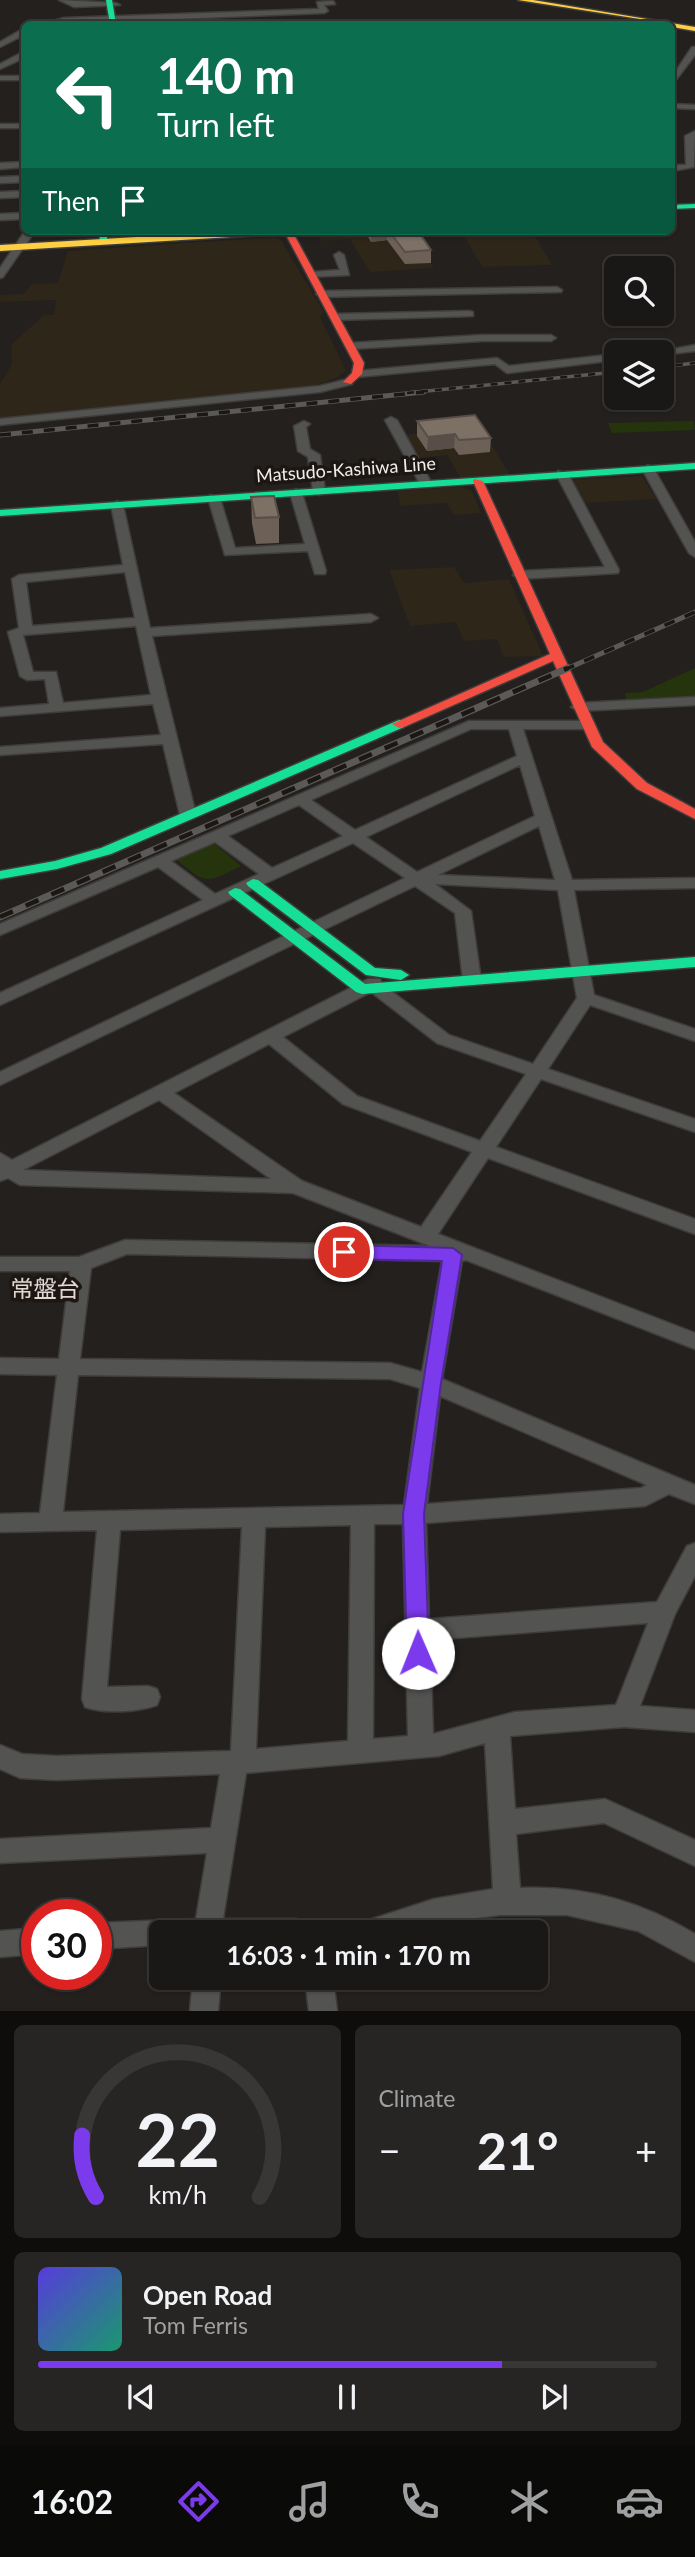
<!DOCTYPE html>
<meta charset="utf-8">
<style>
body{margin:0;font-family:Lato,"Noto Sans JP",sans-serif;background:#272523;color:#f1f3f6;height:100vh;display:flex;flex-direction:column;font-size:26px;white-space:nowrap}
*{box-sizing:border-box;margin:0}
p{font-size:23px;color:#9fa0a1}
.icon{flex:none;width:38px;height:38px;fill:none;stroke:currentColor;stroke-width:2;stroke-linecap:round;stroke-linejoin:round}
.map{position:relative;height:2011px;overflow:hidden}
.details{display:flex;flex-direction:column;gap:14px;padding:14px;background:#0e0d0c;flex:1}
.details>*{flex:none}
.top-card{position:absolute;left:21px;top:21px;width:654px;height:214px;border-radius:10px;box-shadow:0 2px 5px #0004,0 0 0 2px #383735;background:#0b6e4f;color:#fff;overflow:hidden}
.tools{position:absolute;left:604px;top:256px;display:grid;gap:14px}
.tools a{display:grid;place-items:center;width:70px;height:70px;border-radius:10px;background:#1a1816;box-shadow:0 2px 5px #0004,0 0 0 2px #383735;font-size:35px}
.speed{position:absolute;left:21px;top:1899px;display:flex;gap:14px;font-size:35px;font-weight:700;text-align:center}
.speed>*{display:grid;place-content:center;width:91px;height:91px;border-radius:50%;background:#1a1816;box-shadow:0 2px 5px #0004,0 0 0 2px #383735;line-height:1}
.speed .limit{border:10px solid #d22;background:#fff;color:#111}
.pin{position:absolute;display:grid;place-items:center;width:60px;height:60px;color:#fff;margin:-30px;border:4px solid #fff;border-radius:50%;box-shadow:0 2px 7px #0007}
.me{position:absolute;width:77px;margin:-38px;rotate:359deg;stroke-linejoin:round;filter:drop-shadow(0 0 5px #0008)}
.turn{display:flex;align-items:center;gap:24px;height:147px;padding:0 21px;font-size:32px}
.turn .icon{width:91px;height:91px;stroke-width:2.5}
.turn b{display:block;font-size:49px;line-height:60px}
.then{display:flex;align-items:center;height:66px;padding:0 21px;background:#0003;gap:14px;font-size:26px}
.big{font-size:52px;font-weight:700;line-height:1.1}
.details .widget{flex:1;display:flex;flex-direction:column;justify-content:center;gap:10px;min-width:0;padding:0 24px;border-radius:10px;background:#272523}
.details .dial{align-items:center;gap:0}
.dial svg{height:182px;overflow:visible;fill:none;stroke:#383735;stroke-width:7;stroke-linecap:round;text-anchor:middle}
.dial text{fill:#f1f3f6;stroke:none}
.song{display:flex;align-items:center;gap:21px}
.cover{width:84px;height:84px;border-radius:10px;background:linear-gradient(135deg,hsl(250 70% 55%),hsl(160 70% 35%))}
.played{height:7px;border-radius:4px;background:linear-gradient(90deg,#7c3aed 75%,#383735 75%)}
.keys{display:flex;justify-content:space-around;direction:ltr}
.heat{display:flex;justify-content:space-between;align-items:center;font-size:38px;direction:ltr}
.details .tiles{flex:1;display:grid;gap:14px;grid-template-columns:1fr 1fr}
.widget:last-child{grid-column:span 2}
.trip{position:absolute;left:149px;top:1920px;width:399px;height:70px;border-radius:10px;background:#1a1816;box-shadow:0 2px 5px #0004,0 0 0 2px #383735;font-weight:700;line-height:70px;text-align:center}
.menu{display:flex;height:112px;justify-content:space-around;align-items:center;background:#0a0a09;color:#9fa0a1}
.menu .icon{width:49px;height:49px}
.menu .on{color:#7c3aed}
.menu b{font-size:32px;color:#f1f3f6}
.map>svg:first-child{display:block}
</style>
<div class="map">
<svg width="695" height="2011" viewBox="0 0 695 2011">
<rect width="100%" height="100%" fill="#23201e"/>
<g fill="#2e2618">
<polygon points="362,231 409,231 434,268 370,272 350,239 322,241 316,234"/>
<polygon points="441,231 532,231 552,265 482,267 466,239"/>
<polygon points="276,237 280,239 323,311 320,317 346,371 336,378 312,386 0,419 0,384 12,364 11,345 44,315 54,315 56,300 0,302 0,295 24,294 31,284 58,283 68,251"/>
<polygon points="480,426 510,475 461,478 447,455 419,458 406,435"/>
<polygon points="642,476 656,499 584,503 572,480"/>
<polygon points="461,487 472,491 481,513 454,515 447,503 400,506 398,491"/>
<polygon points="454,567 464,583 509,579 543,656 504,657 497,639 464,641 456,622 410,626 389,570"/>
</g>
<g fill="#25340c">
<polygon points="694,421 695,430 612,433 608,423"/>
<polygon points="695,668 695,697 626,699 625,693 643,692"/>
<path d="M212 842 241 866C203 885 207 884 174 858Z"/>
</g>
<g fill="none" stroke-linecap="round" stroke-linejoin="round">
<defs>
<g id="street">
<polygon points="59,0 116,3 120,5 74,7"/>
<polygon points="333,1 335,4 324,5 328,11 324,13 41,24 64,18 319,9 317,2"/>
<polygon points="21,30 24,30 24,35 0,47 0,42"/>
<polygon points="692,47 695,47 695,55 672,85 672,77"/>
<polygon points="21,53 24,53 24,58 0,69 0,64"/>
<rect x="0" y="76" width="24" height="4"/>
<polygon points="672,104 695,105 695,109 672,108"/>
<rect x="0" y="124" width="24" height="4"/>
<polygon points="695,131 694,167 672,171 672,165 686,165 685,136"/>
<polygon points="24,162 24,167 0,169 0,163"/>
<polygon points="24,176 24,182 0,183 0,177"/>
<polygon points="24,191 24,197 0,198 0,192"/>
<polygon points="24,213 24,219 0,220 0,214"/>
<polygon points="25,231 35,231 3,277 0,278 0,268"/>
<polygon points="339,252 344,255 349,275 308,277 308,273 311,272 340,270 334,255"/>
<polygon points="557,287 562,290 561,292 321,297 316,294 321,291"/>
<polygon points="469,311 473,312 473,316 335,320 330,317 335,314"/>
<polygon points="482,335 551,335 556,338 551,341 482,341 350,349 345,346 350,343"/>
<polygon points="695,345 695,351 662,355 662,352 657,352"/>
<polygon points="616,354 616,360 507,373 495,364 357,377 352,374 357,371 497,358 509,366"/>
<polygon points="348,379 352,380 352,384 320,392 0,425 0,419 320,386"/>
<polygon points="391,417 397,420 432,484 430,487 420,484 385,420"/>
<polygon points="304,421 310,424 306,427 310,449 320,455 325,491 319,495 313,491 308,457 298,451 294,426"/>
<polygon points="648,465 654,469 695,542 695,557 689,553 642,469"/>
<polygon points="558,471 568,474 619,570 618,573 519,579 513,575 519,571 605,567 556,474"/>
<polygon points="296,489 302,493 326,571 325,574 315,574 308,551 225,555 208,498 210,495 220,498 235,548 305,544 290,493"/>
<path d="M117 501 123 505 150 628 371 614 378 618 371 622 152 636 196 815 188 820 180 815 163 744 0 755V747L161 735 153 704 0 716V708L49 704 45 679 27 680 20 676 8 632 19 628 12 579 19 575 123 565 111 505ZM125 572 135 618 32 626 26 582ZM136 626 151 695 63 703 56 672H33L23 635Z"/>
<polygon points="695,697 695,705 578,711 571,707 578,703"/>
<path d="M469 721H585L592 725 585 729H523L572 880 695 878V888L574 890 594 995 695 1029V1041L590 1005 548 1069 695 1119V1132L541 1079 496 1147 695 1219V1234L488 1158 438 1234 695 1333V1349L466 1260 462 1261 442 1379 695 1485V1504L669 1494 645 1506 426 1523 429 1619 657 1602 687 1546 695 1543V1576L675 1614 640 1706 695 1710V1732L624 1727 510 1736 515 1809 605 1799 695 1840V1866L604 1823 516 1834 520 1888C583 1885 641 1901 695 1934V1962L638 1931 567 1915H500L467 1919 411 1932H356L360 1923 434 1899 493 1889 485 1743 439 1756 246 1773 223 1919H296L306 1923 310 1932H161V1945L96 1949V1923L196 1919 207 1853 0 1863V1839L211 1828 220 1774 56 1780 20 1778 0 1769V1745L22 1754 56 1756 231 1751 242 1527 120 1530 107 1687 148 1686 157 1689 160 1697 157 1705C138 1712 104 1714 85 1707L82 1699 97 1530 0 1532V1514L40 1513 57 1375 0 1374V1358L59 1359 70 1271H0V1257H79L125 1240 430 1246 293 1193 20 1185 8 1178 0 1181V1153L12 1160 368 979H380L382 984 449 1035 533 1064 577 998 558 890 435 884 471 911 481 980 472 985 463 980 455 913 415 886 0 1085V1072L405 878 353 843 0 1005V993L203 900 158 867 0 935V924ZM471 729H509L517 756 355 830 311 800ZM520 765 535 816 417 872 366 837ZM299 805 343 836 272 868 228 836ZM539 826 555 880 438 875ZM215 842 259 874 215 894 171 861ZM371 992 437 1043 526 1074 480 1141 357 1096 283 1037ZM269 1044 343 1104 472 1152 421 1227 302 1181 174 1093ZM159 1100 271 1179 23 1170ZM127 1254 442 1261 422 1372 390 1363 80 1359 91 1268ZM78 1375 390 1379 420 1388 404 1505 63 1512ZM440 1396 647 1485 641 1488 427 1504ZM374 1524H403L408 1736 373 1739ZM351 1525 348 1741 256 1749 265 1527ZM648 1623 616 1705 515 1712 433 1734 430 1640Z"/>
<polygon points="37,1928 37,1954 0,1957 0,1931"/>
<polygon points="193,1978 221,1978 218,2011 190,2011"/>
<polygon points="305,1978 333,1978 337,2011 309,2011"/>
</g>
<g id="fast">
<polygon points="106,0 112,0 116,24 110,24"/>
<polygon points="695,204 695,208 672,209 672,205"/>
<polygon points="99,231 107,231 107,244 100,242"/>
<polygon points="695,463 695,469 0,516 0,510"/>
<polygon points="399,720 404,721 404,727 111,854 57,869 0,879 0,871 55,861 101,848"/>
<polygon points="253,879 258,880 375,968 401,970 409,975 401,980 366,975 248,886 246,883"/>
<polygon points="235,888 240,889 365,984 695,957 695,967 362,994 356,992 230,895 228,892"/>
</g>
<g id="slow">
<polygon points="518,0 533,0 695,27 695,31 672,27 672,24"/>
<polygon points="239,231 285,231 281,234 0,251 0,245"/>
</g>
<g id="jam">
<polygon points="284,231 292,231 364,363 362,374 351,384 343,382 352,373 354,363"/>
<polygon points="474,479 483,481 603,742 647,783 695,809 695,819 637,789 592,747 553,661 404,727 399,728 392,724 550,654 473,481"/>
</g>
</defs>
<use href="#street" stroke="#3f3d3c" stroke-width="3"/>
<use href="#fast" stroke="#3f3d3c" stroke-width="3"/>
<use href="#slow" stroke="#3f3d3c" stroke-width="3"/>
<use href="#jam" stroke="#3f3d3c" stroke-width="3"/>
<use href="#street" fill="#535351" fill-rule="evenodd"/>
<use href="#fast" fill="#16e098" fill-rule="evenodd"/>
<use href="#slow" fill="#ffcf43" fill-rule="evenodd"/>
<use href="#jam" fill="#f24e42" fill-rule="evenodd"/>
<defs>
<g id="rail-far2">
<polyline points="662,367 695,363"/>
<polyline points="407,393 616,372"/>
</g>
<g id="rail-far1">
<polyline points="0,435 424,392"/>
<polyline points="564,670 695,612"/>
</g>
<polyline id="rail" points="0,917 568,668"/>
</defs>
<use href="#rail-far2" stroke="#5b5a59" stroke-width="3.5"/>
<use href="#rail-far1" stroke="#5b5a59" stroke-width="5"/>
<use href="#rail" stroke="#5b5a59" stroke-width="7"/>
<use href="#rail-far2" stroke="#1c1712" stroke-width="2.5" stroke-dasharray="7" stroke-linecap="butt"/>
<use href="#rail-far1" stroke="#1c1712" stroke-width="3.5" stroke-dasharray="11" stroke-linecap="butt"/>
<use href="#rail" stroke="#1c1712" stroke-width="4.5" stroke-dasharray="14" stroke-linecap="butt"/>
</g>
<g fill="#6c6057">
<polygon points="365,231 418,231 431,250 431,263 405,264 387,240 371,242"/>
<polygon points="417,421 491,438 490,452 459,455 454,448 427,451 417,436"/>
<polygon points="251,497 279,517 279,543 256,544 252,523"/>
</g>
<g fill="#584e47">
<polygon points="371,231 387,231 387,240 371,242"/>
<polygon points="455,434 454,448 427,451 428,437"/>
</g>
<g fill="#7d7065" stroke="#584e47" stroke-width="2">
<polygon points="389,231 418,231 431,250 405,252"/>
<polygon points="475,415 491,438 459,440 455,434 428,437 417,421"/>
<polygon points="274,496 279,517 255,518 251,497"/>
</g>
<polygon fill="#7c3aed" stroke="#51269a" stroke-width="2" points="344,1245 453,1248 462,1255 441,1383 424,1514 429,1653 426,1660 418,1663 411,1660 407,1653 403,1514 442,1261 344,1259 334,1252"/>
<g text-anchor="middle" stroke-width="7" stroke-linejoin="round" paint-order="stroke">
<g font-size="18" fill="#f2eeeb" stroke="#1c1712">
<text transform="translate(346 470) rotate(-4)" y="6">Matsudo-Kashiwa Line</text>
</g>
<g font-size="23" fill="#e0d8d1" stroke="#1c1712">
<text x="45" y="1297">常盤台</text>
</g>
</g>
</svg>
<div class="tools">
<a><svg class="icon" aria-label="search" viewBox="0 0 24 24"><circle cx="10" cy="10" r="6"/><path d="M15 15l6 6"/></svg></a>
<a><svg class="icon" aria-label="layers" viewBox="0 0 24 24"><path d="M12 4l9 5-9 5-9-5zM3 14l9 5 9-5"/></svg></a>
</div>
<div class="speed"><div class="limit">30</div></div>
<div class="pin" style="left:344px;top:1252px;background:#d93025"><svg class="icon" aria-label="arrive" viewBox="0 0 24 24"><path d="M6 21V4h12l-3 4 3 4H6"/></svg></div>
<svg class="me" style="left:418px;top:1653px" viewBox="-20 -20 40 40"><circle r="19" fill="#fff"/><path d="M0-13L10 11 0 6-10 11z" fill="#7c3aed"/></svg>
<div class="trip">16:03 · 1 min · 170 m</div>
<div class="top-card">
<div class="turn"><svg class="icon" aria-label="left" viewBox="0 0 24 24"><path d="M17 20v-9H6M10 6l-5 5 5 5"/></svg><div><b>140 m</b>Turn left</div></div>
<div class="then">Then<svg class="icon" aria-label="arrive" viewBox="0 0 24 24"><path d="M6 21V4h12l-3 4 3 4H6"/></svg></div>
</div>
</div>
<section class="details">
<div class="tiles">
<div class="widget dial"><svg viewBox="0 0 100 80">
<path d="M14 69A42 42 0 1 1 86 69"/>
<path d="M14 69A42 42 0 0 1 8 42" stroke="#7c3aed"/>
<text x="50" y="56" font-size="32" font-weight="700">22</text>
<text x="50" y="72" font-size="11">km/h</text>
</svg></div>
<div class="widget"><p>Climate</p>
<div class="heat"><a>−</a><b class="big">21°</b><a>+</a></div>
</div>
<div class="widget">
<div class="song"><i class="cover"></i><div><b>Open Road</b><p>Tom Ferris</p></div></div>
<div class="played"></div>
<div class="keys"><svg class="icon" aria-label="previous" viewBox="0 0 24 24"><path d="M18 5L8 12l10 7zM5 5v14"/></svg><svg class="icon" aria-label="pause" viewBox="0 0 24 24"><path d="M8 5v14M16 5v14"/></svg><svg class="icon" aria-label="next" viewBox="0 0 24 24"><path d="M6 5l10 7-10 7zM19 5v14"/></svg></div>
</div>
</div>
</section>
<nav class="menu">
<b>16:02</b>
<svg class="icon on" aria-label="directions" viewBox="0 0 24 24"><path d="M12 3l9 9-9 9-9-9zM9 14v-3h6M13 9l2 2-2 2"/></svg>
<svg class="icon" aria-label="music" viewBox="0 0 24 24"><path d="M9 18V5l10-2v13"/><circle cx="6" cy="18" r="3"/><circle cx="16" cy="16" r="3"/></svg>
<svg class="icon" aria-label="phone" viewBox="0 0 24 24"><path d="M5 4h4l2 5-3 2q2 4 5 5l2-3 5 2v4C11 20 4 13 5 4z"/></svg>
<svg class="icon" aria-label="climate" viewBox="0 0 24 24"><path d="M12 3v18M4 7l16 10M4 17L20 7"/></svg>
<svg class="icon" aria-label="car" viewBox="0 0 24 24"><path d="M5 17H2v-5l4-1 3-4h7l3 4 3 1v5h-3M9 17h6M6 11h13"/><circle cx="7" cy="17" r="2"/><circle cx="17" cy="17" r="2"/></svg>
</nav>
